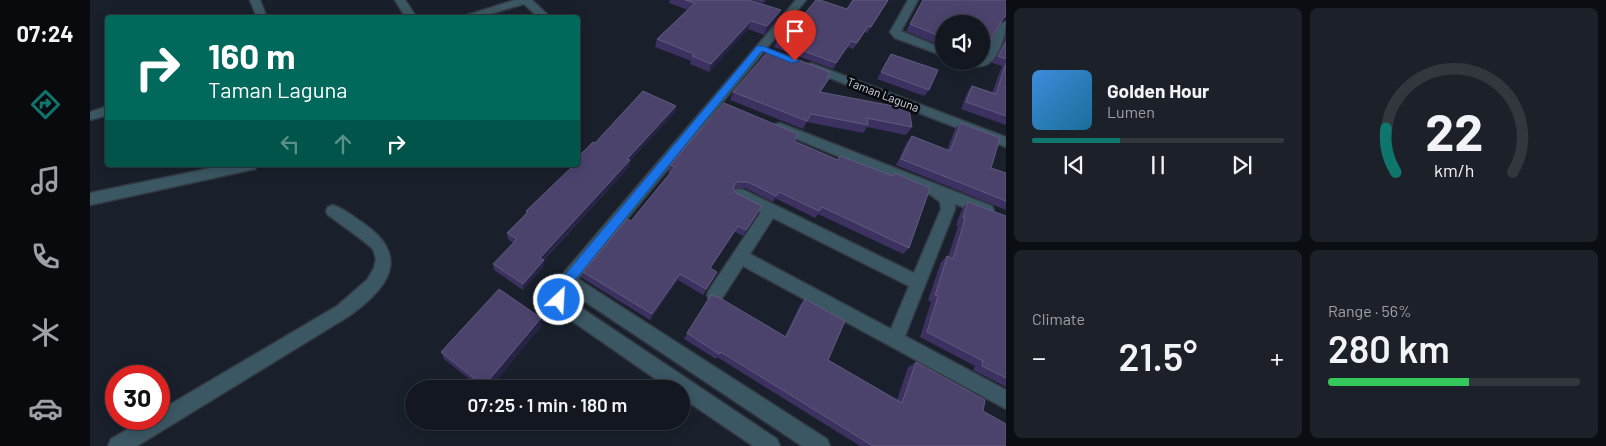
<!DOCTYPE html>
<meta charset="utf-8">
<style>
body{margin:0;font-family:Barlow,sans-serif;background:#1c2129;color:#f1f3f6;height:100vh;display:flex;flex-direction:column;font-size:19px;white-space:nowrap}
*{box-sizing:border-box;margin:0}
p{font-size:16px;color:#9da0a5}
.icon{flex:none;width:28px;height:28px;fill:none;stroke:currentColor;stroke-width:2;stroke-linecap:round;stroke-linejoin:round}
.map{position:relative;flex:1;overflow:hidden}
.side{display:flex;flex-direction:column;gap:8px;padding:8px;background:#0a0d12;width:600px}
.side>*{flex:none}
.top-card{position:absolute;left:15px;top:15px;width:475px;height:152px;border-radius:5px;box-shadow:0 2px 12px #0003,0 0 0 1px #32373e;background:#00695c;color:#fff;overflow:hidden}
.fabs{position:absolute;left:845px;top:15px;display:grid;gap:10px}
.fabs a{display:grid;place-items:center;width:55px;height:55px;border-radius:50%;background:#131820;box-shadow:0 2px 12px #0003,0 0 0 1px #32373e;font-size:25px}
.speed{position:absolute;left:15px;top:365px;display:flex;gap:10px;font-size:25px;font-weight:700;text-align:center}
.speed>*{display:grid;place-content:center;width:65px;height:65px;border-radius:50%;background:#131820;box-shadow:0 2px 12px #0003,0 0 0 1px #32373e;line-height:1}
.speed .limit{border:8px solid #d22;background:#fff;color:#111}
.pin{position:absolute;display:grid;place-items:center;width:42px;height:42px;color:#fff;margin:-51px -21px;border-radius:50% 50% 50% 0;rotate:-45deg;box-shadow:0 0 5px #0007}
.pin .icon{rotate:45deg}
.me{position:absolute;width:55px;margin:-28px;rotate:25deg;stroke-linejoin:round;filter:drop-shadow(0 0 4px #0008)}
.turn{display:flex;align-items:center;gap:18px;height:105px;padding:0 20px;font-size:22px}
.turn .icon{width:65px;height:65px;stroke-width:2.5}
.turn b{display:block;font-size:35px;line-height:42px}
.lanes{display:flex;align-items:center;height:48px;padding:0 20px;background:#0003;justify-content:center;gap:25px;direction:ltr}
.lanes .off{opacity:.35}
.big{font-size:38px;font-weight:600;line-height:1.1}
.side .tile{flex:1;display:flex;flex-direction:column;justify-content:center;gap:8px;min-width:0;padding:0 18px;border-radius:8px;background:#1c2129}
.side .dial{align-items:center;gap:0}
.dial svg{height:130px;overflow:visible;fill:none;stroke:#32373e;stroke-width:7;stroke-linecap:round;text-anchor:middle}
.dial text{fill:#f1f3f6;stroke:none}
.song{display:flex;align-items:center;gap:15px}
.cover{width:60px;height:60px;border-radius:8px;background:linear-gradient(135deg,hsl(210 70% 55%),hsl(200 70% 35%))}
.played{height:5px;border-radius:2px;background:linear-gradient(90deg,#0f766e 35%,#32373e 35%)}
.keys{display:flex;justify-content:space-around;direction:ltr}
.heat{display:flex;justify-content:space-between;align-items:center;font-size:28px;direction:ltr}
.charge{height:8px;border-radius:4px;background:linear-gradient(90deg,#34c759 56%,#32373e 0)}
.side .tiles{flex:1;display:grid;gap:8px;grid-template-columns:repeat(2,1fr)}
.trip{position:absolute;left:315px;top:380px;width:285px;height:50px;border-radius:25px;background:#131820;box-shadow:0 2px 12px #0003,0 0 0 1px #32373e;font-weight:600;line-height:50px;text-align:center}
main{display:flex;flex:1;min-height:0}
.tab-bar{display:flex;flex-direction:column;width:90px;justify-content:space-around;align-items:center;background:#080a0d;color:#9da0a5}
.tab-bar .icon{width:35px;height:35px}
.tab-bar .current{color:#0f766e}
.tab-bar b{font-size:22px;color:#f1f3f6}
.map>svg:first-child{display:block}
</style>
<main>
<nav class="tab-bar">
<b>07:24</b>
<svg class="icon current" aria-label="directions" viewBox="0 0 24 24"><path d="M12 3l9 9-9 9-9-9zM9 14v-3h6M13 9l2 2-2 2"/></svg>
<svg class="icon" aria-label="music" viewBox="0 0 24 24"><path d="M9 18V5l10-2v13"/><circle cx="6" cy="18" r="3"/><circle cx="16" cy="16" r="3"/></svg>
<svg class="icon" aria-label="phone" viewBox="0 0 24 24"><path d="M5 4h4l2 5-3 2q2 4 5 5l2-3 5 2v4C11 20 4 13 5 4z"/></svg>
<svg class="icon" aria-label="climate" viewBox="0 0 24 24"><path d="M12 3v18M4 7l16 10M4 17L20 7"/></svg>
<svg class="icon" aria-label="car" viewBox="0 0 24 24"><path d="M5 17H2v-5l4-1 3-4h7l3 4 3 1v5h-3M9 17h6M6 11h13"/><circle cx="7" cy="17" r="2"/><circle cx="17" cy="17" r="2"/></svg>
</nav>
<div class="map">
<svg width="916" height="446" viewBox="0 0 916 446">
<rect width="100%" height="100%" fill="#19202b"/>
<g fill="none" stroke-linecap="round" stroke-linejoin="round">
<defs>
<g id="minor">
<polygon points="160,0 170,0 177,18 167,18"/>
<polygon points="305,0 315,0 327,18 316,18"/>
<polygon points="425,0 442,0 461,18 449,18 434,4 386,18 368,18"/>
<polygon points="706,0 716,0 488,279 737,439 740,446 712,446 479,291 477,296 478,299 687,439 690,446 663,446 591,397 591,389 580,389 465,309 460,295 471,276"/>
<polygon points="818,0 828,0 811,31 854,49 854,56 805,38 800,32"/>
<path d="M916 21C916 35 908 66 890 66 885 67 879 65 874 63L872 61H891V58L911 24Z"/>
<polygon points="721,63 916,137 916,147 717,69 715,67 717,65"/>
<polygon points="18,106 18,115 0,120 0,112"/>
<path d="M690 123 902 206 904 210 902 214 897 216 865 204V209L815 336 916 390V409L653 266 631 300 625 302 619 300 617 295 619 290 671 212 644 198 642 194 644 190 649 189 654 190 824 273 851 209 850 202 841 195 685 130 684 127 685 124ZM683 218 819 286 801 329 660 254Z"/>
<polygon points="136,165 167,165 165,169 160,170 0,205 0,193"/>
<path d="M243 205C254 209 264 217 273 223 322 257 298 288 259 316L47 446H18L21 439 55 419H69V411L247 306 277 280 284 268 286 259 283 249 271 239 238 215 236 211 238 207Z"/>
</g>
</defs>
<use href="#minor" stroke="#333a44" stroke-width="3"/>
<use href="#minor" fill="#3b5763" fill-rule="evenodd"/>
</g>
<g fill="#3c3160">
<polygon points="580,0 659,0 688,18 674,35 658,29 619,72 600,64 601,61 565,47 567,39 598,10 579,3"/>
<polygon points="662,0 676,0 673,3"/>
<polygon points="799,0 777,33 775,32 763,49 758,47 743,69 684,47 688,40 687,39 689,33 711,18"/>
<polygon points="833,0 916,0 916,20 911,22 894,52 891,56 891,24 854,24 854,47 816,31"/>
<polygon points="916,30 916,125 871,109 877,93 882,86 902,93 912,66 902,63 914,42"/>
<polygon points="801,54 839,90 834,96 787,79"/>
<polygon points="740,72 735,84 730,92 822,127 816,135 777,127 773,133 717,122 713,129 640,100 643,92"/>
<polygon points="586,106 585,112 540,161 539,167 454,260 454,266 433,290 404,270 403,264 423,243 418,239 417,233 436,213 436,211 488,165 505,143"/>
<polygon points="871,123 901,168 916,173 916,210 806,165 817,142 822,136 857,150 865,129"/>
<polygon points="705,141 748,160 803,176 805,173 819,248 813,254 728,214 725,218 685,198 683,202 655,188 644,188 646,193 668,213 653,236 645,232 621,268 624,278 613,295 588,280 560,320 492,278 493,272 541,221 580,173 578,172 580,165"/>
<polygon points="878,202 916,216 916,387 883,370 885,366 830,337 841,302 838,300 851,262 857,256 858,257 868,226 866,225 872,209"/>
<polygon points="715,299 738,360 807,400 818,367 826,362 893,411 916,446 770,446 627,357 626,359 594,339 597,333 695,336 710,305"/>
<polygon points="452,325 399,389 392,389 354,359 351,352"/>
</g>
<g fill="#272345">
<polygon points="691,10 688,18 674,35 677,26"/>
<polygon points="916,16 916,20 909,23 914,17"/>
<polygon points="661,21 658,29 619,72 621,64"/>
<polygon points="761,41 758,47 743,69 746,63"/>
<polygon points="586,106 585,112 540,161 539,167 450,263 450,258 537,159"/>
<polygon points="672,206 668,213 653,236 656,230"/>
<polygon points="648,226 645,232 617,274 620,268"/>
<polygon points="454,260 454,266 433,290 433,284"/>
<polygon points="590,274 588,280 560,320 562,314"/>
<polygon points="451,318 452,325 399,389 395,389 394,386"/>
</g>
<g fill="#4c436d" stroke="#615a7f">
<polygon points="595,0 659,0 691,10 677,26 661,21 621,64 602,56 604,54 567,39 605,3"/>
<polygon points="726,0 730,0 757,9 763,0 798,0 781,27 778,26 767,43 761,41 746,63 687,41 693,34 689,33 703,16 711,18"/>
<polygon points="833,0 916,0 916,16 914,17 894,52 891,51 891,24 854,24 854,38 820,24"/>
<polygon points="916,42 916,59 908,56"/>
<polygon points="680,49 740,72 737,76 740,77 730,92 819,109 822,127 777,118 778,125 721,114 717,121 643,92"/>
<polygon points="801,54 848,70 839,90 791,72"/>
<polygon points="916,63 916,116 876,102 882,86 906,94"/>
<polygon points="553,91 586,106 537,159 540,160 450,258 454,260 433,284 403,264 427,239 417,233 438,212 436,211 484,165 488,165 488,157 503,142 505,143"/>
<polygon points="634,103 708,134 704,141 748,160 750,156 803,176 805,173 840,188 819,248 732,207 729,211 689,192 686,196 658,182 647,182 643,187 646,193 672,206 656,230 648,226 620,268 627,272 616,289 590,274 562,314 493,272 537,219 541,221 585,167 580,165"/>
<polygon points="871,123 910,138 901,168 916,173 916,201 811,159 822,136 860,151"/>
<polygon points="878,202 916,216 916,378 892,366 893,361 837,332 848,296 845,295 852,273 857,256 863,259 875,219 873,218"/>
<polygon points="409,289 451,318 394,386 351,352"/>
<polygon points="621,295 630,298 696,337 715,299 755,321 738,360 812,403 826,362 895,400 893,411 916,424 916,446 783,446 631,352 629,354 597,333"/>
</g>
<polygon fill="#1a73e8" stroke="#114b97" points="667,46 673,46 710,61 702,63 672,51 481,285 475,296 473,304 469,306 464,304 462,296 473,277"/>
<g text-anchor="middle" stroke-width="5" stroke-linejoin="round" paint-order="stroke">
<g font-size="12" fill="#d2d7df" stroke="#070a0e">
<text transform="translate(793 95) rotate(21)" y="4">Taman Laguna</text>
</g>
</g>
</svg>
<div class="fabs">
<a><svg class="icon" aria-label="sound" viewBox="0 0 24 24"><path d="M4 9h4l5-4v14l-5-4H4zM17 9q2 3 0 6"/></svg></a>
</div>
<div class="speed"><div class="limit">30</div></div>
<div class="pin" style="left:705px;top:61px;background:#d93025"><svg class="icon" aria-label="arrive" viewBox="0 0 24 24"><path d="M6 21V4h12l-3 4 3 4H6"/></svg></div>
<svg class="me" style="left:469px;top:300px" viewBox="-20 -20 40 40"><circle r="17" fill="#1a73e8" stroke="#fff" stroke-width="3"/><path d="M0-11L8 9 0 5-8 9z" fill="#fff"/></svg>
<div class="trip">07:25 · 1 min · 180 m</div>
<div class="top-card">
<div class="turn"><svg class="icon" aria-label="right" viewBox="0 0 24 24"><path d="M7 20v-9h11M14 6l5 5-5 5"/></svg><div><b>160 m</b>Taman Laguna</div></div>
<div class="lanes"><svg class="icon off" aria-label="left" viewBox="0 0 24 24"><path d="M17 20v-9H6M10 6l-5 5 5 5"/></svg><svg class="icon off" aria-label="ahead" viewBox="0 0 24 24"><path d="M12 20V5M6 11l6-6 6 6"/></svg><svg class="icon" aria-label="right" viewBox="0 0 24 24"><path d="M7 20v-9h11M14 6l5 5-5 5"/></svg></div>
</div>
</div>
<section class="side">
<div class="tiles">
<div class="tile">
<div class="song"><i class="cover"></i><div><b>Golden Hour</b><p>Lumen</p></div></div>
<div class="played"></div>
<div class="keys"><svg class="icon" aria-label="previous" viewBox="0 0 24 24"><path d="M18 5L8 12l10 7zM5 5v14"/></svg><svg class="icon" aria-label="pause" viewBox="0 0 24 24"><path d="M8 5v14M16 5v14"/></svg><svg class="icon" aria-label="next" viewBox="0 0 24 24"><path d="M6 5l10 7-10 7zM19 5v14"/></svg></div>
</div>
<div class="tile dial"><svg viewBox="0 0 100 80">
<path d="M14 69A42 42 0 1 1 86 69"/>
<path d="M14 69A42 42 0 0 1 8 42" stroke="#0f766e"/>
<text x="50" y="56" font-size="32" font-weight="700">22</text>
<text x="50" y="72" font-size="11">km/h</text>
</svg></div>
<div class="tile"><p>Climate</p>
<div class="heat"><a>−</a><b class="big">21.5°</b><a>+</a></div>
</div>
<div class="tile"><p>Range · 56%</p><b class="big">280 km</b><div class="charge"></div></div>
</div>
</section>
</main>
